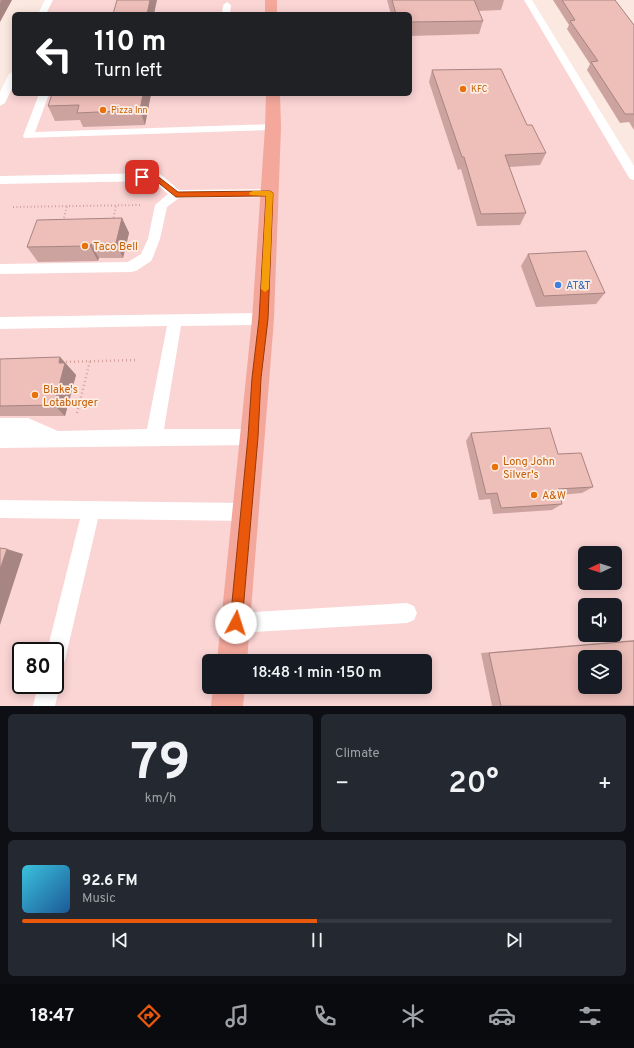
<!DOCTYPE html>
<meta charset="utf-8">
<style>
body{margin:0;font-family:Overpass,sans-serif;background:#242831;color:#f1f3f6;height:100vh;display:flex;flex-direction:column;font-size:15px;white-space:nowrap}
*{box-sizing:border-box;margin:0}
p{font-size:13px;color:#9ea1a6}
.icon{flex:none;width:22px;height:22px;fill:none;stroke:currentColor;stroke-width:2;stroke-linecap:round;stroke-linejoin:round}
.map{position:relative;height:706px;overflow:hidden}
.details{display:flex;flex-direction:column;gap:8px;padding:8px;background:#0d0f14;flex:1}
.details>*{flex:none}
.top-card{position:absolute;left:12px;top:12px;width:400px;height:84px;border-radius:6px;box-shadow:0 2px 10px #0003;background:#202124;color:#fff;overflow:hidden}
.needle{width:26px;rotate:266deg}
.buttons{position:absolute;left:578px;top:546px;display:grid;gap:8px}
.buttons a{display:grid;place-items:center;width:44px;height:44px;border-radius:6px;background:#171b24;box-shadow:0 2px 10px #0003;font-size:20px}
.speed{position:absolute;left:12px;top:642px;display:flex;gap:8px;font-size:20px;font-weight:700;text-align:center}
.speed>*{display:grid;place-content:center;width:52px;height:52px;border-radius:50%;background:#171b24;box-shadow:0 2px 10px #0003;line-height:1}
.speed .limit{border:2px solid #111;border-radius:6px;background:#fff;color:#111}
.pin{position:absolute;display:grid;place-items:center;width:34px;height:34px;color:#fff;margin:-17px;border-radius:8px;box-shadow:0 2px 6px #0006}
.me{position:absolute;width:44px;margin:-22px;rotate:5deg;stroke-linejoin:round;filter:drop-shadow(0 0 3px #0008)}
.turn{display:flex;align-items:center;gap:14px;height:84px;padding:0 16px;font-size:18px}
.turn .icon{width:52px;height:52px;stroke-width:2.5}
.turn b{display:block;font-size:28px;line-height:34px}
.big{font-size:30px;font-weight:600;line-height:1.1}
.details .card{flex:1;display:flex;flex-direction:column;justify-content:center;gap:6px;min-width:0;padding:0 14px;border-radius:6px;background:#242831}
.details .dial{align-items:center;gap:0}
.dial b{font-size:52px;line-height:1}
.song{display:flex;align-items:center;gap:12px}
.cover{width:48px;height:48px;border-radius:6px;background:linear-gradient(135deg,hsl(190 70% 55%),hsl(210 70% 35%))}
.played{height:4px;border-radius:2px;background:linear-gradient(90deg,#ea580c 50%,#363941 50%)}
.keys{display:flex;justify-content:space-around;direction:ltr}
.heat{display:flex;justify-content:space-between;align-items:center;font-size:22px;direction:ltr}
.details .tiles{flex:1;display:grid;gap:8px;grid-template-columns:1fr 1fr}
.card:last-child{grid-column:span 2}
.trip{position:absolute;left:202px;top:654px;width:230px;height:40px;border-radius:6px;background:#171b24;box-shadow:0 2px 10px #0003;font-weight:600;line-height:40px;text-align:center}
.dock{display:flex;height:64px;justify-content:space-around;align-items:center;background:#090b0e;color:#9ea1a6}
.dock .icon{width:28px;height:28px}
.dock .selected{color:#ea580c}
.dock b{font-size:18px;color:#f1f3f6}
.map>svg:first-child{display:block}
</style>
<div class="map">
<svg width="634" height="706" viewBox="0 0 634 706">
<rect width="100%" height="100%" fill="#fbe8e0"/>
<path fill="#fbd4d4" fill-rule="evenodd" d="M49 0H528L634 176V706H0V103L14 74V94H410V14H42ZM585 553H615V583H585ZM585 605H615V635H585ZM21 651H55V685H21ZM585 657H615V687H585ZM209 661H425V687H209Z"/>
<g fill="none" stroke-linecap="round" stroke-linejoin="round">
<g stroke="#d3a19d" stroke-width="2" stroke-dasharray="1 2.5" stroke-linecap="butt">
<polyline points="13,207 140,205"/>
<polyline points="63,221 67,206"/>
<polyline points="113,221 116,205"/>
</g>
<g stroke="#d3a19d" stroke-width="2.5" stroke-dasharray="1 3" stroke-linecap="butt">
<polyline points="62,362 136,360"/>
<polyline points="77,413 90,361"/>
</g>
<g fill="#fff" fill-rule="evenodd">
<polygon points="45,0 53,0 46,14 38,14"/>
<polygon points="524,0 532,0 634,166 634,180 630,179 628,176"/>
<polygon points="227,2 231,5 230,14 222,14 223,5"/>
<polygon points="14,71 14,84 5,103 0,106 0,92 9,74"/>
<polygon points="39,94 49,94 35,132 273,124 278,127 273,130 24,138 23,136"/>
<polygon points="156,173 160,174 179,190 270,189 274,190 276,193 274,196 270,197 179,198 167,207 160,239 153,257 151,261 136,271 131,272 0,274 0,264 128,262 141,254 148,239 155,205 168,194 153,181 0,184 0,176"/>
<polygon points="263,313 268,315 270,319 268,323 263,325 181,326 164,429 253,429 259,431 261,437 259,443 253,445 0,448 0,418 28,418 58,431 147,429 167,326 0,329 0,317"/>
<polygon points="0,500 246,503 252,506 255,512 252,518 246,521 98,519 65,660 62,667 55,670 55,651 47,651 80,519 0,518"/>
<polygon points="407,603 414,606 417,613 414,620 407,623 236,633 229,630 226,623 229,616 236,613"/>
<polygon points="55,677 60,685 55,706 33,706 38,685 55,685"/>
</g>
<g fill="#f4a89c" fill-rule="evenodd">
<rect x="265" y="0" width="12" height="14"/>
<polygon points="266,94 280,94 281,127 274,319 247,661 217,661 252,319 265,127"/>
<polygon points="213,687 245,687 243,706 211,706"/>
</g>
</g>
<g fill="#cda39f">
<polygon points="387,0 504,0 501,10 478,11 483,21 479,34 410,36 410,14 391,14"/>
<polygon points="553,0 615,0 634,25 634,130 629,122 620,123 587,70 590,64 567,29 569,25"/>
<polygon points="432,70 527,125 546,153 540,165 509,167 526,213 520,225 477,226 461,169 458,170 429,82"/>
<polygon points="151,94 145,125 83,127 80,120 55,121 48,106"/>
<polygon points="122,218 129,233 123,258 99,258 98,261 38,262 27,247"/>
<polygon points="528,254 605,293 596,304 536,307 521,266"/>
<polygon points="60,357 76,375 65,416 0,416 0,359"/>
<polygon points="471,433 558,454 593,487 582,493 559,495 562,504 552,510 493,514 490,499 479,500 466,441"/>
<polygon points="634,640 634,706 492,706 481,653"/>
</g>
<g fill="#a78582">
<polygon points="2,0 12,0 0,22 0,4"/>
<polygon points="150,0 157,0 154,14 147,14"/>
<polygon points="143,94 151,94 145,125 140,110"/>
<polygon points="122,218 129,233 123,258 116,243"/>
<polygon points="91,244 99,258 98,261 90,246"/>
<polygon points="60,357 76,375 65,416 54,405 59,363"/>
<polygon points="7,549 23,554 0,625 0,569"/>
</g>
<g fill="#eebeb9" stroke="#a78582" fill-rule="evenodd">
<polygon points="0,0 2,0 0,4"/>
<polygon points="117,0 150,0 147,14 113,14"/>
<polygon points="392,0 474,0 483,21 410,22 410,14 396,14"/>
<polygon points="562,0 615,0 634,25 634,114 625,114 591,62 598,61 570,21 575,20"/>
<polygon points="501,69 527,125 532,125 546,153 505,155 526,213 481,214 464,157 462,157 432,70"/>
<polygon points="52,94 143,94 140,110 77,113 79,105 48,106"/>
<polygon points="122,218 116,243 91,244 90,246 27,247 37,220"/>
<polygon points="586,251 605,293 544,296 528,254"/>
<polygon points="60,357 59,363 65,363 54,405 0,406 0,359"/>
<polygon points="550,428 558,454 581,453 593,487 558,489 562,504 501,508 497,493 486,494 471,433"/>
<polygon points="0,548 7,549 0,569"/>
<path d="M634 641V706H501L489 653ZM585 657H615V687H585Z"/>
</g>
<polygon fill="#ea580c" stroke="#983908" points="156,175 178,192 270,191 273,193 268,319 261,378 258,437 242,623 240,627 236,629 231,627 230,623 248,437 252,378 259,319 266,196 176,197 155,180 142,180 138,177 142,175"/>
<polygon fill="#f59e0b" points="253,191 270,191 273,193 269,289 265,292 261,289 266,196 250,195 249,193"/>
<g fill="#e8710a" stroke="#feede5" stroke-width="1.5">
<circle cx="463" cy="89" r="4"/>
<circle cx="103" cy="110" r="4"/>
<circle cx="85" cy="246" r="4"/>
<circle cx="35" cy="395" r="4"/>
<circle cx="495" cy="467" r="4"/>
<circle cx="534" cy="495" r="4"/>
</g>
<circle fill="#3f7fe0" stroke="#feede5" stroke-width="1.5" cx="558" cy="285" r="4"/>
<g text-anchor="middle" stroke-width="3.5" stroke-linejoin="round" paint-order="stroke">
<g font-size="9" fill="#c56008" stroke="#feede5" text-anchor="start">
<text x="471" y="92">KFC</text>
<text x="111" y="113">Pizza Inn</text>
</g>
<g font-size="11" fill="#c56008" stroke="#feede5" text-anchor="start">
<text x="93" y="250">Taco Bell</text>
<text x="43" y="393">Blake's<tspan x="43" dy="13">Lotaburger</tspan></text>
<text x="503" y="465">Long John<tspan x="503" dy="13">Silver's</tspan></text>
<text x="542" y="499">A&amp;W</text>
</g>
<g font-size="11" fill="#366cbe" stroke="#feede5" text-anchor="start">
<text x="566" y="289">AT&amp;T</text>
</g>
</g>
</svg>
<div class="buttons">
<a><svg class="needle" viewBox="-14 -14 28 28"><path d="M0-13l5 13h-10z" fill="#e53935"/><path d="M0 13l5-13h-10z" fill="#9ea1a6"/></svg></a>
<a><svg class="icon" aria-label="sound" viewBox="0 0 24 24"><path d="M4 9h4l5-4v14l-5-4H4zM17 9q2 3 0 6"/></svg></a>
<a><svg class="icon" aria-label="layers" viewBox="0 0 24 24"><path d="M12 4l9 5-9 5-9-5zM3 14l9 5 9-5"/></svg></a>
</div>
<div class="speed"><div class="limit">80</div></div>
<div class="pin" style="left:142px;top:177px;background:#d93025"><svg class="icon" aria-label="arrive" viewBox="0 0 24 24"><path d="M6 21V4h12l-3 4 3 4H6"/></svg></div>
<svg class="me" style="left:236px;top:623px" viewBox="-20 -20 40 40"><circle r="19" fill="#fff"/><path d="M0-13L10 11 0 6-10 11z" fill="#ea580c"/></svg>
<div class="trip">18:48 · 1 min · 150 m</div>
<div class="top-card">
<div class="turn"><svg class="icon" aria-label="left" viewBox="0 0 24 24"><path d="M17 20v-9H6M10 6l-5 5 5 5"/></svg><div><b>110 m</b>Turn left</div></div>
</div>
</div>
<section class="details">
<div class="tiles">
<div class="card dial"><b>79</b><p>km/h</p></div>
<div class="card"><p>Climate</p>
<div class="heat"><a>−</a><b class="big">20°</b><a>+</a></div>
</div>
<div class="card">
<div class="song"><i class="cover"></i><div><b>92.6 FM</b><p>Music</p></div></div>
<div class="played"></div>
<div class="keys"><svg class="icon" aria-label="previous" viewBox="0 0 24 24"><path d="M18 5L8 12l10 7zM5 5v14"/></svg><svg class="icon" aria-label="pause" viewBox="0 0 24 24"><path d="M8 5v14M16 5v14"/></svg><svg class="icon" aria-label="next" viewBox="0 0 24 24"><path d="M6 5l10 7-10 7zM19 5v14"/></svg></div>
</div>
</div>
</section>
<nav class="dock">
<b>18:47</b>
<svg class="icon selected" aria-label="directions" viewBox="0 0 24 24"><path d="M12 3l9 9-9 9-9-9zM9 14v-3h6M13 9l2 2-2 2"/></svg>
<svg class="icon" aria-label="music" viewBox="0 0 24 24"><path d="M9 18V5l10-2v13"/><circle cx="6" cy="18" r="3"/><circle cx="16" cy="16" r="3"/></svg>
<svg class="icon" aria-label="phone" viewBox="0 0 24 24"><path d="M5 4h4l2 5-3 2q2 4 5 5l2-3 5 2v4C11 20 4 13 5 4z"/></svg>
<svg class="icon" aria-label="climate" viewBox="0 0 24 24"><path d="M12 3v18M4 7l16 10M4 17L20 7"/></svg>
<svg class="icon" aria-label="car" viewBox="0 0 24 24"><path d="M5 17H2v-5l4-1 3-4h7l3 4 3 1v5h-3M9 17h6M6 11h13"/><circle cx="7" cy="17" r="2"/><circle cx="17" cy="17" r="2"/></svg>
<svg class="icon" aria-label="filters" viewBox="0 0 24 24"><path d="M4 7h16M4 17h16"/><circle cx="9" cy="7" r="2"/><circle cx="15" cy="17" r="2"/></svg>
</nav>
